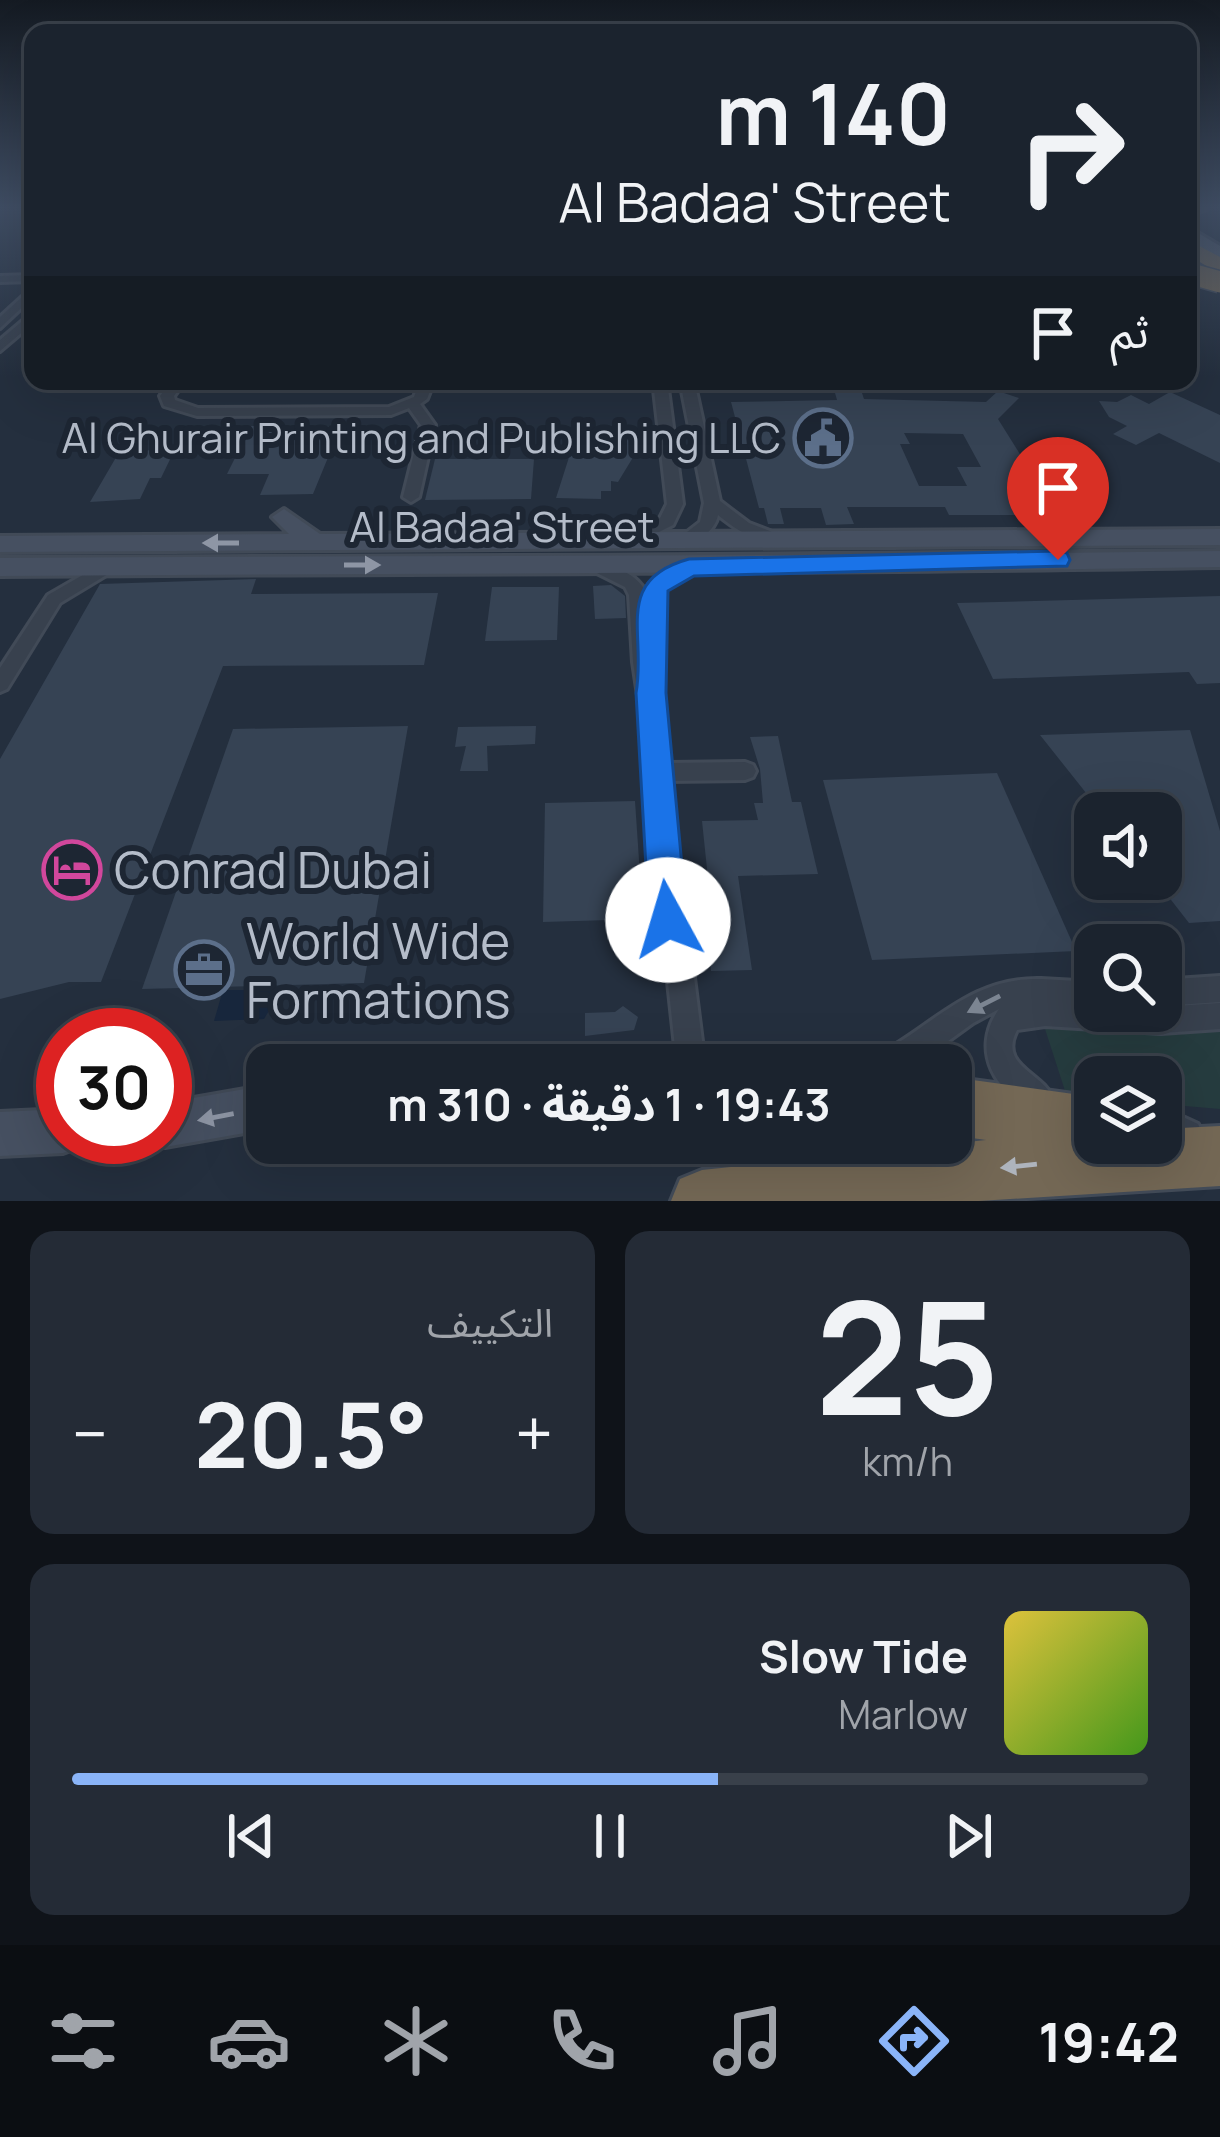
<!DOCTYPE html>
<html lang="ar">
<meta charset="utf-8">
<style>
body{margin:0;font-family:Manrope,"Noto Sans Arabic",sans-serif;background:#242b36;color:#f1f3f6;direction:rtl;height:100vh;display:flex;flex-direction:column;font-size:45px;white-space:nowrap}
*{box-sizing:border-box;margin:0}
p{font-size:39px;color:#a0a4aa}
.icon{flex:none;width:66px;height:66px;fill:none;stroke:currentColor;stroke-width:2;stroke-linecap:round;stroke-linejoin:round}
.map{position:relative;height:1201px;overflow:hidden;direction:ltr}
.sheet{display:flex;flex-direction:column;gap:30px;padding:30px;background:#0f1319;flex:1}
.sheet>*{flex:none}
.guide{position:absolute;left:24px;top:24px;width:1173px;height:366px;border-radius:24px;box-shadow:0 12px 48px #0002,0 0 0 3px #39404a;direction:rtl;background:#1b232e;color:#f1f3f6;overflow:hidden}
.controls{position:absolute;left:1074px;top:792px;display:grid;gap:24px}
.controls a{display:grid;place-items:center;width:108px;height:108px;border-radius:24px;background:#1b232e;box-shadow:0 12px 48px #0002,0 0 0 3px #39404a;font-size:60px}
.speed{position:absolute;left:36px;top:1008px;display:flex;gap:24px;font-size:60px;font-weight:700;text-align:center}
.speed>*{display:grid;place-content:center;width:156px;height:156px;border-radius:50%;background:#1b232e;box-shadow:0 12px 48px #0002,0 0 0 3px #39404a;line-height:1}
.speed .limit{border:18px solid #d22;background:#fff;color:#111}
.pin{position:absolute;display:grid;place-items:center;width:102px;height:102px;color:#fff;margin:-123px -51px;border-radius:50% 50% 50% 0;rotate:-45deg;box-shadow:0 0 12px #0007}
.pin .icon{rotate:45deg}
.me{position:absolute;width:132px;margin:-66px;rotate:354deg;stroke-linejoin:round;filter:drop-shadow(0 0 9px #0008)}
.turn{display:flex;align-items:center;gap:42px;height:252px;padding:0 48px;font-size:54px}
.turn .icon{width:156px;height:156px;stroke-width:2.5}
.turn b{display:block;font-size:84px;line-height:102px}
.then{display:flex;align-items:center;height:114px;padding:0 48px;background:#0003;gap:24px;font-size:45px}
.big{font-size:90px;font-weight:700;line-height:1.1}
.sheet .card{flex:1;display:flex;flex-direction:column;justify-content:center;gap:18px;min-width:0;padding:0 42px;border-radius:24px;background:#242b36}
.sheet .dial{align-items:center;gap:0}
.dial b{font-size:156px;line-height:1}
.song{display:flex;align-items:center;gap:36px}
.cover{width:144px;height:144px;border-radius:18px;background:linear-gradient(135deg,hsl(50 70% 55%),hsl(100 70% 35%))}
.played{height:12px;border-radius:6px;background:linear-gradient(90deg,#8ab4f8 60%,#39404a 60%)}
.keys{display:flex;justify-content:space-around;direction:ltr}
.heat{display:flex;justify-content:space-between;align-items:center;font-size:66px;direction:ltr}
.sheet .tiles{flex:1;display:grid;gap:30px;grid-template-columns:1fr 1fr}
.card:last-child{grid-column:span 2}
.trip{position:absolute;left:246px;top:1044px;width:726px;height:120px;border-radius:24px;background:#1b232e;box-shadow:0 12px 48px #0002,0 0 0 3px #39404a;font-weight:700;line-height:120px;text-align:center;direction:rtl}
.tab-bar{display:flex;height:192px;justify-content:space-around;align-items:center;background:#0b0e12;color:#a0a4aa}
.tab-bar .icon{width:84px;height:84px}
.tab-bar .active{color:#8ab4f8}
.tab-bar b{font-size:54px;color:#f1f3f6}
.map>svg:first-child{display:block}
</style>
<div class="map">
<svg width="1220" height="1201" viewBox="0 0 1220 1201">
<rect width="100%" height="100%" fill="#242f3e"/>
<polygon fill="#263c3f" points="1220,1021 1220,1109 1161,1104 1161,1077 1095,1077 1095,1100 1067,1097 1045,1029"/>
<polygon fill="#17263c" points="223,990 270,990 273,1004 264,1019 214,1021"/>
<g fill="#364354" fill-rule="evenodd">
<path d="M998 391 1019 398 998 419 1028 467H1058L1089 515H949L945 507H847L854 524 826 525 821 508H780L784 524H768L764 508H759L731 402 837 400 835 393H862L864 399 986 402ZM904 433 963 434 981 467H957L967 486H919L900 444H910Z"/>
<polygon points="1170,392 1220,415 1220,463 1159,433 1136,445 1113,434 1127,426 1109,417 1099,401 1117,402 1131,395 1149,404"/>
<polygon points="251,426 341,426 313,494 260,495 269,474 227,474"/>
<polygon points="614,428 646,436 618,482 611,481 611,491 601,491 601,499 556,498 571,451 591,454"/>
<polygon points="176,447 161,478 150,478 140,499 90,502 118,454"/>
<polygon points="435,459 534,459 531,499 425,500"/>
<polygon points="256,579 251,594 438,593 424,665 223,666 101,982 69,982 0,999 0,759 100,584"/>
<polygon points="611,585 625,596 626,618 595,619 593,586"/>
<polygon points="492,587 559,587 557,640 485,641"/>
<polygon points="1220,596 1220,683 1197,684 1189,672 993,679 957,603"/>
<polygon points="408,726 364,983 142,989 233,729"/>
<polygon points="536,726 535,744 487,746 488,771 460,771 466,746 455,747 458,727"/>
<polygon points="1190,730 1220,831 1220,921 1189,923 1161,887 1161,813 1102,813 1040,735"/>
<polygon points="778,736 792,802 801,802 818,874 738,876 752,970 711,971 706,926 713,926 702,821 758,820 754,803 763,803 760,769 750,737"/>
<polygon points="997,773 1076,951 872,960 823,780"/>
<polygon points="635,801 643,919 543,922 545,803"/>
<polygon points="623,1006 638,1017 634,1030 585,1036 585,1013 615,1012"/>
</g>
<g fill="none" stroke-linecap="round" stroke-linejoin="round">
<defs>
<g id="street">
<polygon points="33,275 33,281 0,282 0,276"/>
<polygon points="33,287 33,297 0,328 0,317"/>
<polygon points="33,312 33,323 0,351 0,340"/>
<polygon points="171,381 185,381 174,396 175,400 198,408 389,407 414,397 420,381 434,381 427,399 420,404 435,425 419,497 411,502 403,497 421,425 409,408 391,415 197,416 164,406 160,396"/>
<polygon points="653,381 667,381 683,504 673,525 633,545 625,540 627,536 660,518 667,504"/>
<path d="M680 381H694L720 501 749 523 780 535 782 539 780 543C757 544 735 529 718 515 715 531 696 545 680 543L678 539 700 522 704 503Z"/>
<polygon points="107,561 113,563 116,567 113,571 60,603 7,689 0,692 0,668 48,595"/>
<path d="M689 561 695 563 698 567 695 571 663 591 657 622 649 623 653 662 670 763 745 762 753 765 756 771 753 777 745 780 668 781 666 796 680 920 691 954 705 1065H677L665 954 656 920 644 796 648 762 633 662 629 595 625 587 595 572 592 568 601 562C619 568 637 575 646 592L649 584Z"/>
<polygon points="1220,976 1220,1002 1161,1006 1161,980"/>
<path d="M1041 979 1095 982V1011H1161V1007L1220 1003V1029L1161 1033 1045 1026 1017 1030C998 1066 1042 1072 1053 1098L1049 1108 1039 1112C995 1094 970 1051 999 1009L973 1023 915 1065H874L878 1055C935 1024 971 977 1041 979Z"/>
<polygon points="1161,1107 1198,1124 1203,1134 1198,1144 1188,1149 1161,1137"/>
</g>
<g id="secondary">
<polygon points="1188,209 1207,209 1188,216"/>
<polygon points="284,509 320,534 1220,529 1220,545 0,552 0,536 289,534 272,517"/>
<path d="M1220 551V567C813 574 407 573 0 576V558C407 555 813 557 1220 551Z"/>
<polygon points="267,1085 267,1129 165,1147 149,1141 148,1137 165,1137 165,1103"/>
<polygon points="63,1109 63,1137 83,1137 79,1147 63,1153 0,1156 0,1112"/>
</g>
<polygon id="primary" points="1188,227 1220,246 1220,259 1188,240"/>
<g id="highway">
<polygon points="1188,240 1220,257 1220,274 1188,255"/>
<polygon points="951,1077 1095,1097 1095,1143 1161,1143 1161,1129 1220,1126 1220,1186 979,1201 671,1201 680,1179 702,1170 986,1140 951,1135"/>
</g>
</defs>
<use href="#street" stroke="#414a57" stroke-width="6"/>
<use href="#secondary" stroke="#414a57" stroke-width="6"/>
<use href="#primary" stroke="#414a57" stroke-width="6"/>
<use href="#highway" stroke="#434c59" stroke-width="6"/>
<use href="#street" fill="#38414e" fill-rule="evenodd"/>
<use href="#secondary" fill="#465061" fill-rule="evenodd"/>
<use href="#primary" fill="#56606e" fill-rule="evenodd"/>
<use href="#highway" fill="#746855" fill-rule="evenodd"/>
<defs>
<polyline id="highway-bridge" points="1188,273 1220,282"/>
</defs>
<use href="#highway-bridge" stroke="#434c59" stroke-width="24" stroke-linecap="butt"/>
<use href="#highway-bridge" stroke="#746855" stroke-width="21"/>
</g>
<defs><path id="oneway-solid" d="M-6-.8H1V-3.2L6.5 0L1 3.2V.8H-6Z" transform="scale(3)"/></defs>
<g fill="#8e96a5">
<use href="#oneway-solid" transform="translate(221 543) rotate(180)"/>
<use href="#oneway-solid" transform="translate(362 565)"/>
<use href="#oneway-solid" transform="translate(216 1117) rotate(169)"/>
</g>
<use fill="#7c8592" href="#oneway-solid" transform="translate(984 1004) rotate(153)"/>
<use fill="#aeb4bd" href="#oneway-solid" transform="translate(1019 1166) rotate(174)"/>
<linearGradient id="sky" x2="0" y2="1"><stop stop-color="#141a22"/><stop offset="0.55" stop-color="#3f4d63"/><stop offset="1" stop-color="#3f4d63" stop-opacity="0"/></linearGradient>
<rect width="1220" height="377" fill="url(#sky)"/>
<path fill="#1a73e8" stroke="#114b97" stroke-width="3" d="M1058 551 1067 553 1070 560 1067 566 694 576 668 591 666 693 687 920 681 933 668 938 654 933 649 920 636 693C647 634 612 580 689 559Z"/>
<defs>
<symbol id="civic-ring" viewBox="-11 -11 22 22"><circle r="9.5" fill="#1d2633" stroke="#5c6f8a" stroke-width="1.5"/><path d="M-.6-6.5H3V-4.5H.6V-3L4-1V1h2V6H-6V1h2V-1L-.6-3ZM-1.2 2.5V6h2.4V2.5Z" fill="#5c6f8a"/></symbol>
<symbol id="hotel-ring" viewBox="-11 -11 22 22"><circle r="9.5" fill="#1d2633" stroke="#d1479c" stroke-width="1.5"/><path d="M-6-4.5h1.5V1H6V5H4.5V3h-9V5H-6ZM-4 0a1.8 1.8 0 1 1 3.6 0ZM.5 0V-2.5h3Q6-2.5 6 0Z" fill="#d1479c"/></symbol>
<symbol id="office-ring" viewBox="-11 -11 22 22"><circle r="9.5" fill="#1d2633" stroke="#5c6f8a" stroke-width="1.5"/><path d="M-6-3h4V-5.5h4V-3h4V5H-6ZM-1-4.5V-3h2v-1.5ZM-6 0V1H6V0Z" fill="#5c6f8a"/></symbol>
</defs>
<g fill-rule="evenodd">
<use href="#civic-ring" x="790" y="405" width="66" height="66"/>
<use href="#hotel-ring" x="39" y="837" width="66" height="66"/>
<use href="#office-ring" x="171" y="937" width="66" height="66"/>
</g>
<g text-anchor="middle" stroke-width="12" stroke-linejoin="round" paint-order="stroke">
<g font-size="42" fill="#b4bcc9" stroke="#1d2633" text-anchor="end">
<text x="781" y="453">Al Ghurair Printing and Publishing LLC</text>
</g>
<g font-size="42" fill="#b4bcc9" stroke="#1d2633">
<text x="502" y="542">Al Badaa' Street</text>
</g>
<g font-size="51" fill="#b4bcc9" stroke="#1d2633" text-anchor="start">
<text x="114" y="888">Conrad Dubai</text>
<text x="246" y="959">World Wide<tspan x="246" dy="59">Formations</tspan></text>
</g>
</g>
</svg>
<div class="controls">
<a><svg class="icon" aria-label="sound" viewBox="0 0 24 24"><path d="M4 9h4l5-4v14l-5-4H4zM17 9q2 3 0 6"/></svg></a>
<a><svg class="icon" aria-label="search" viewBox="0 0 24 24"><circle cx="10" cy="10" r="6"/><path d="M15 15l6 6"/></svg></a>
<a><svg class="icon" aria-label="layers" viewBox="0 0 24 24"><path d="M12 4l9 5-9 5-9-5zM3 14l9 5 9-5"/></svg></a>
</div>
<div class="speed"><div class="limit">30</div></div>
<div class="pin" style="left:1058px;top:560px;background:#d93025"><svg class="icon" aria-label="arrive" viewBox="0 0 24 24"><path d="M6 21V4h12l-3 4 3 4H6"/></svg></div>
<svg class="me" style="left:668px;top:920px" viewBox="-20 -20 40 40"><circle r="19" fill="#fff"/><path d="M0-13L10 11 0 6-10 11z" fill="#1a73e8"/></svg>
<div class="trip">19:43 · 1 دقيقة · 310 m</div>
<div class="guide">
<div class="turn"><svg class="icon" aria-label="right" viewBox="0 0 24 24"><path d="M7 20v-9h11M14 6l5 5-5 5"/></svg><div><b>140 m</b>Al Badaa' Street</div></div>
<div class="then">ثم<svg class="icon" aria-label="arrive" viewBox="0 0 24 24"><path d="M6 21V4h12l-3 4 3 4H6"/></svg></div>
</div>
</div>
<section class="sheet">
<div class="tiles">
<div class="card dial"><b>25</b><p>km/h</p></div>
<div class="card"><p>التكييف</p>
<div class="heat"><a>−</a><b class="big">20.5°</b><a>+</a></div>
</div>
<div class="card">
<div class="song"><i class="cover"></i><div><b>Slow Tide</b><p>Marlow</p></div></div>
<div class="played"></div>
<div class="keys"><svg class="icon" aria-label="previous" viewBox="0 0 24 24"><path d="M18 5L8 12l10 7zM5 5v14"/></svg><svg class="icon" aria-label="pause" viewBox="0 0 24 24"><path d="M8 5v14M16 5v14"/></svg><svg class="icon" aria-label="next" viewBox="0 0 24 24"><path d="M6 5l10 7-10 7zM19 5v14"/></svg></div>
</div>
</div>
</section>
<nav class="tab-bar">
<b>19:42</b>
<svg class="icon active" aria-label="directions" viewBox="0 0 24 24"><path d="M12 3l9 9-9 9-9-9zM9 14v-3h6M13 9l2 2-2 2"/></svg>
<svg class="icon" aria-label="music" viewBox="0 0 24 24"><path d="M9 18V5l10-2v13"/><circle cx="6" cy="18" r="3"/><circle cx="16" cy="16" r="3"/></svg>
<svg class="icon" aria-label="phone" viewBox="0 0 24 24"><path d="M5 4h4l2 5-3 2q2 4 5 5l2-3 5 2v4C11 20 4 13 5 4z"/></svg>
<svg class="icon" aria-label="climate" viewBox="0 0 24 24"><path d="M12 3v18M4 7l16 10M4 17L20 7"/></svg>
<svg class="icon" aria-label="car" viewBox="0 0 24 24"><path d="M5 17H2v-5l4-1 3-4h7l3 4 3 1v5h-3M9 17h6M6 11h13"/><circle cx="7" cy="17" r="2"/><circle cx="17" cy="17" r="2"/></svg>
<svg class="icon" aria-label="filters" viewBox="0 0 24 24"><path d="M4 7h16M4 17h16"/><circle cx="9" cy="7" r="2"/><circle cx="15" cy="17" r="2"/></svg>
</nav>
